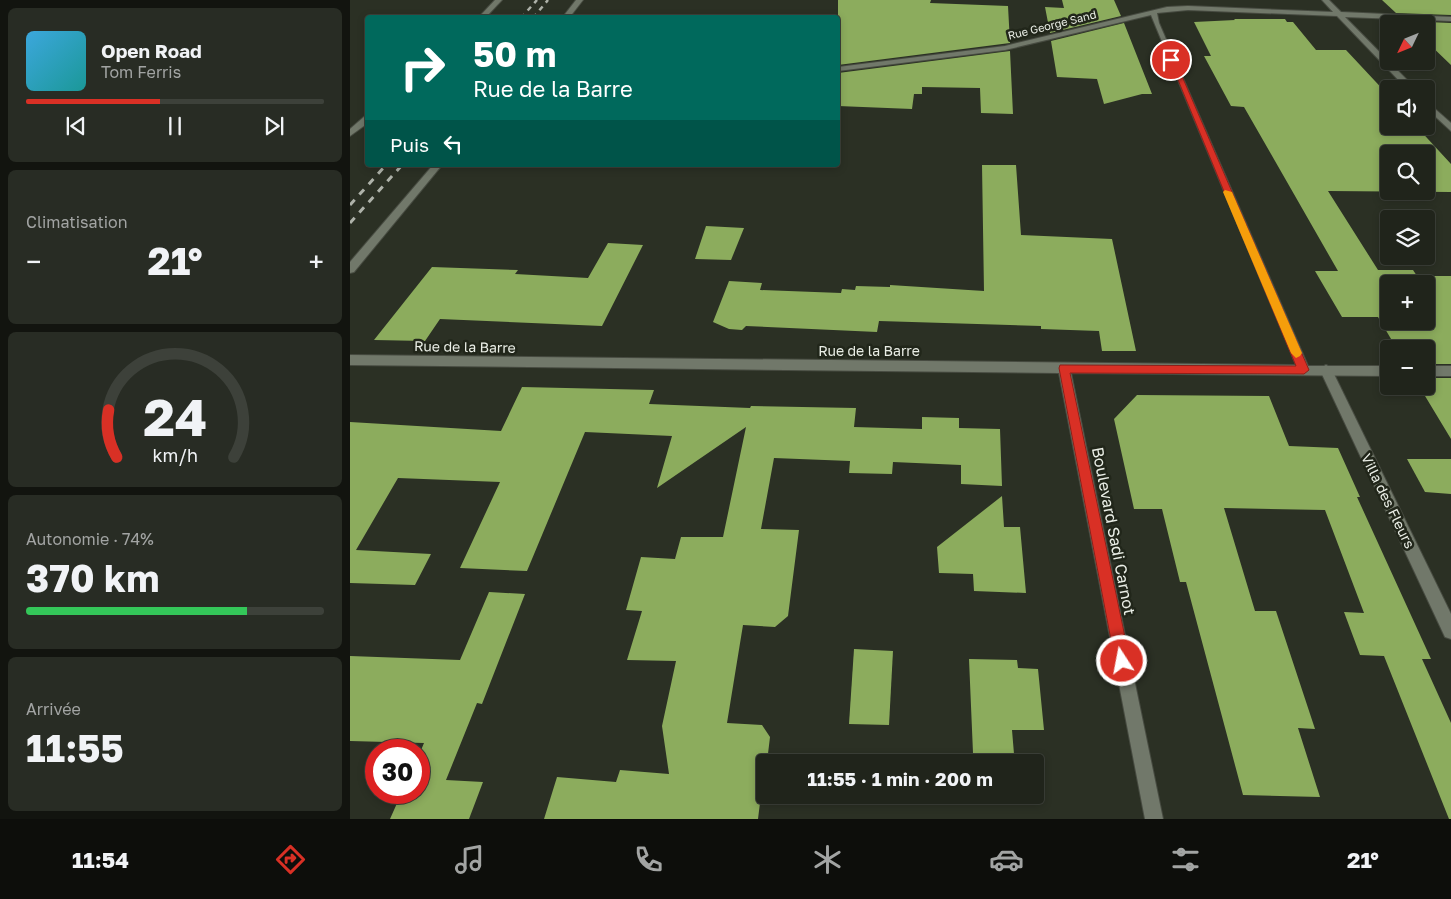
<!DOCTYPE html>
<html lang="fr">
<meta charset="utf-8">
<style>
body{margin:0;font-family:"Golos Text",sans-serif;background:#282c24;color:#f1f3f6;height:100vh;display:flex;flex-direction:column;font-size:19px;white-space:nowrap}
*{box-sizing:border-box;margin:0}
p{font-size:16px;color:#a2a4a3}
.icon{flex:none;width:28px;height:28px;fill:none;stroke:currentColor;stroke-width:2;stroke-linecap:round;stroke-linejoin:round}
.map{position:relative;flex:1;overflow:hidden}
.panel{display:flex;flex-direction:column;gap:8px;padding:8px;background:#12140f;width:350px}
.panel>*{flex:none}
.hud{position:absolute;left:15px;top:15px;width:475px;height:152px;border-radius:5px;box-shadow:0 2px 8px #0003,0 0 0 1px #3d413a;background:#00695c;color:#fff;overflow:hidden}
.needle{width:32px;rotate:227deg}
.fabs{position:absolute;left:1030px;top:15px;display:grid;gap:10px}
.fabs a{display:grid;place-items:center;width:55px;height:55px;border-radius:5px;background:#20241b;box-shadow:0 2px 8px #0003,0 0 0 1px #3d413a;font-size:25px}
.speed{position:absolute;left:15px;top:739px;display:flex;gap:10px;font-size:25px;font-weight:700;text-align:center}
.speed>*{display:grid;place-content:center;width:65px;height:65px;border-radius:50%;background:#20241b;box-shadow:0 2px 8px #0003,0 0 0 1px #3d413a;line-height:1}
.speed .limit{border:8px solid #d22;background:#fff;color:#111}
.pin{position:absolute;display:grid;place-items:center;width:42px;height:42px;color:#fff;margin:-21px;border:2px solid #fff;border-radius:50%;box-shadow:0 1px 5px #0007}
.me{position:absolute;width:55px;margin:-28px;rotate:349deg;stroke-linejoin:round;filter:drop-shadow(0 0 4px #0008)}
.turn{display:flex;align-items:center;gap:18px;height:105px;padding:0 25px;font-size:22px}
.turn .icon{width:65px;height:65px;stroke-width:2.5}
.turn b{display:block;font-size:35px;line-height:42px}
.then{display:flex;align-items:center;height:48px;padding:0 25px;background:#0003;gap:10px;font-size:19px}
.big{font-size:38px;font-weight:700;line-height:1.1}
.panel .widget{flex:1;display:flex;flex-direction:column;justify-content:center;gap:8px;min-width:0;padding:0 18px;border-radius:8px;background:#282c24}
.panel .dial{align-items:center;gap:0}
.dial svg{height:130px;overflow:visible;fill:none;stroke:#3d413a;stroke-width:7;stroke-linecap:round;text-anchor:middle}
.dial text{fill:#f1f3f6;stroke:none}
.song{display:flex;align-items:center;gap:15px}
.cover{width:60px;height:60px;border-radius:8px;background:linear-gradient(135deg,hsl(200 70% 55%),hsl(180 70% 35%))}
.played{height:5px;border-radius:2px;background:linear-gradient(90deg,#d93025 45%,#3d413a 45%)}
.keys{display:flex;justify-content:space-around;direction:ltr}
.heat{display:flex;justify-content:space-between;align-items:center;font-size:28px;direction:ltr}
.charge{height:8px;border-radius:4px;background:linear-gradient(90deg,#34c759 74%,#3d413a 0)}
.trip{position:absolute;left:406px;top:754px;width:288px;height:50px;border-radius:5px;background:#20241b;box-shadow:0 2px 8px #0003,0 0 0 1px #3d413a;font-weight:700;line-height:50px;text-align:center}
.tab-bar{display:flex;height:80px;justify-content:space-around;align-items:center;background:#0d0e0b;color:#a2a4a3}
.tab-bar .icon{width:35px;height:35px}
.tab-bar .selected{color:#d93025}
.tab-bar b{font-size:22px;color:#f1f3f6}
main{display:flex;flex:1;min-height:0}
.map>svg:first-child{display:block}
</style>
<main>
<section class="panel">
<div class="widget">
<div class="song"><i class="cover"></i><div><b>Open Road</b><p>Tom Ferris</p></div></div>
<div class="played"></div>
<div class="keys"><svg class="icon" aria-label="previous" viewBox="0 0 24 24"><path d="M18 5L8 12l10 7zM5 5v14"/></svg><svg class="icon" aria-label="pause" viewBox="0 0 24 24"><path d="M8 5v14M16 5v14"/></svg><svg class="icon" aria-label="next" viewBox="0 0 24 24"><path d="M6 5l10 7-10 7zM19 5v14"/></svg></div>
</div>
<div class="widget"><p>Climatisation</p>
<div class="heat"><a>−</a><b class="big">21°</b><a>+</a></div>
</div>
<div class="widget dial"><svg viewBox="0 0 100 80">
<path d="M14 69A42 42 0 1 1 86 69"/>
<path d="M14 69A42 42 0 0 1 9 40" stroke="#d93025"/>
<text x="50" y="56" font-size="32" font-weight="700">24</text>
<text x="50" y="72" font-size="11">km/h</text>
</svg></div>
<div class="widget"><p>Autonomie · 74%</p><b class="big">370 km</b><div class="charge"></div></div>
<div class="widget"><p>Arrivée</p><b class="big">11:55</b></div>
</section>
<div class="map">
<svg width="1101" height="819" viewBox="0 0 1101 819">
<rect width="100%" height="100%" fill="#2b3024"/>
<g fill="#8cac5d" fill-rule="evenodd">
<polygon points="488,0 581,0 580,3 658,6 660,43 488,65"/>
<polygon points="712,0 764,0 771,16 700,33 695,7 714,8"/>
<polygon points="1032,0 1101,0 1101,15 1046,13"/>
<path d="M884 19H935L937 22H943L966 50H996L1039 96V126H1066L1101 164V192L978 191 1028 270H1063L1067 276H1101V364H1076V349H1047L1028 317H992L965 271H988L894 107 881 106 854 56H861L844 22 885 20ZM1039 154H1076V191H1039ZM1039 284H1076V321H1039Z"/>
<polygon points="1055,21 1101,23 1101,65 1076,41 1076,24 1058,24"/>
<polygon points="774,23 802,94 792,94 754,104 747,79 707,77 701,41"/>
<polygon points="660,51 663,114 631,113 630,88 572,87 572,94 564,94 562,109 488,106 488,73"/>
<polygon points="632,165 666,165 671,235 762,239 786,351 752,351 749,331 691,329 691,326 529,321 527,332 396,326 392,330 379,329 363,322 379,281 412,283 410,290 491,293 492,289 505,290 506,286 540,287 540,285 634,291"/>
<polygon points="356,226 394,228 381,260 345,259"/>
<polygon points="258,243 293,245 252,326 90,319 75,341 24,340 82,267 168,270 165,274 238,278"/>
<polygon points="1076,378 1101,378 1101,439 1069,386 1076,386"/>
<polygon points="172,387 304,390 299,404 400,408 401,406 506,408 504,427 572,429 572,417 609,418 609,428 650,429 652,486 611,484 611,465 543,462 542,474 499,473 500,461 424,458 411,529 449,530 438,616 425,627 393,625 377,723 412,725 420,737 417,762 415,762 408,819 194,819 207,777 266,782 270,770 319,774 312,726 326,661 277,660 292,611 276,610 291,557 325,559 331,537 373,537 396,427 307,488 322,436 235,432 177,571 110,568 150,482 48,478 6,550 81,554 65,585 0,583 0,422 151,431"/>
<polygon points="787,395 919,396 939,446 988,448 1010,497 1007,497 1081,659 1072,659 1101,723 1101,819 1099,819 1034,656 1010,655 994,612 1014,613 975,510 874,508 905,611 926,611 965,729 948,728 970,797 893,795 836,582 830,582 812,509 784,509 764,419"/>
<polygon points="1057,459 1101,459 1101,494 1075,492"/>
<polygon points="652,496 654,527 670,527 676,593 624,591 623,574 589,573 587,547"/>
<polygon points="139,592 175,594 132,704 127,703 96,780 133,782 119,819 40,819 52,792 69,792 69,755 74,743 0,741 0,656 110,660"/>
<polygon points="504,649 543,651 539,725 499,724"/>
<polygon points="619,659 667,660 668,668 688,669 694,730 662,730 664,754 623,753"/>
</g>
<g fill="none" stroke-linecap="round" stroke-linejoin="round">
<defs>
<polygon id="service" points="976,365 980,367 982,370 1101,614 1101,639 1095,637 970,370 972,367"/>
<g id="minor">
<polygon points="145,0 152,0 135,18 128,18"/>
<polygon points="226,0 233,0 219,18 212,18"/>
<polygon points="972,0 979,0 991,12 1101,17 1101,21 995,17 1066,89 1057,89 987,16 838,10 807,13 809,23 958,366 1039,366 1039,376 721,373 813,819 795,819 709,373 0,365 0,355 946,365 801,15 655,50 488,71 488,67 655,46 817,7 838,6 983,12"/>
<polygon points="1076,101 1101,123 1101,131 1076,108"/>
<polygon points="15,116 18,116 18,123 0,136 0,129"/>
<polygon points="83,165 92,165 4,272 0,273 0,262"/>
<rect x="1076" y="366" width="25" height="10"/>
</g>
</defs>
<use href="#service" stroke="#474b41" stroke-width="2"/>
<use href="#minor" stroke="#474b41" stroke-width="2"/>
<use href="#service" fill="#71786a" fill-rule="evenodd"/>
<use href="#minor" fill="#71786a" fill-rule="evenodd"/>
<g stroke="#aeb2a9" stroke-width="2.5" stroke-dasharray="5 5" stroke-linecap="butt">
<polyline points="171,18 187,0"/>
<polyline points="183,18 198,0"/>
</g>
<g stroke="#aeb2a9" stroke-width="3" stroke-dasharray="7 7" stroke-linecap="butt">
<polyline points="0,205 36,165"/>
<polyline points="0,223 52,165"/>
</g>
</g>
<polygon fill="#d93025" stroke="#8d1f18" points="819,58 825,60 959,370 954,374 720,373 780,661 778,666 772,669 767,666 765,661 709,368 710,365 946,366"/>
<polygon fill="#f59e0b" points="875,190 882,192 952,353 950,356 946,358 941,353 873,192"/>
<g text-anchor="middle" stroke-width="5" stroke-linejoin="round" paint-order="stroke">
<g font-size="11" fill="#eaeee6" stroke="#21261a">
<text transform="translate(702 25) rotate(-14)" y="4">Rue George Sand</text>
</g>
<g font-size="14" fill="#eaeee6" stroke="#21261a">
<text transform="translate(115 347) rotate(1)" y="5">Rue de la Barre</text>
<text x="519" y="356">Rue de la Barre</text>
<text transform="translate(1038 501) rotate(64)" y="5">Villa des Fleurs</text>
</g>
<g font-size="16" fill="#eaeee6" stroke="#21261a">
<text transform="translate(764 531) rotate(79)" y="6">Boulevard Sadi Carnot</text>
</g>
</g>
</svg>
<div class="fabs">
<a><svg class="needle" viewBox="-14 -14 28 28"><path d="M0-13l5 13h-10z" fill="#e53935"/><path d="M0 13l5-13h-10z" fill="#a2a4a3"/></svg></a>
<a><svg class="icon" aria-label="sound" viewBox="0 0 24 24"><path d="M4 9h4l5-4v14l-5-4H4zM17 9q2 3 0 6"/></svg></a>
<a><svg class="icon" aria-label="search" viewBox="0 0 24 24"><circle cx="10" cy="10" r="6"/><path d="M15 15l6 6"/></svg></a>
<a><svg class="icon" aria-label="layers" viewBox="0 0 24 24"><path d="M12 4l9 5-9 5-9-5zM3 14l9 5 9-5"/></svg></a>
<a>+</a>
<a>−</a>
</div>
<div class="speed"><div class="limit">30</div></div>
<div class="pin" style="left:821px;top:60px;background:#d93025"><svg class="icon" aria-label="arrive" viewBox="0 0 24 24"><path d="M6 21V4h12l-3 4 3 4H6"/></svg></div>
<svg class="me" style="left:772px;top:661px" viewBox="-20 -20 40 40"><circle r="17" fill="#d93025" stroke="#fff" stroke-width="3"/><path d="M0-11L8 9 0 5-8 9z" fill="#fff"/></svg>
<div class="trip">11:55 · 1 min · 200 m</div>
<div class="hud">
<div class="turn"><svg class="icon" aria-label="right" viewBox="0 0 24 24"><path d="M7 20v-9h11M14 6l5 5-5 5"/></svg><div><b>50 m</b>Rue de la Barre</div></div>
<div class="then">Puis<svg class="icon" aria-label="left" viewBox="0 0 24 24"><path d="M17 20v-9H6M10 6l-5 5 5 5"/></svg></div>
</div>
</div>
</main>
<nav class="tab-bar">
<b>11:54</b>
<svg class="icon selected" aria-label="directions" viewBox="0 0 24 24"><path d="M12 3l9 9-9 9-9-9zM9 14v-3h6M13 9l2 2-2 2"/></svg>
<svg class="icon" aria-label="music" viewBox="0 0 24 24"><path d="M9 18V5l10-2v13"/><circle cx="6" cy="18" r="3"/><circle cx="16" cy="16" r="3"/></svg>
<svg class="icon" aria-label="phone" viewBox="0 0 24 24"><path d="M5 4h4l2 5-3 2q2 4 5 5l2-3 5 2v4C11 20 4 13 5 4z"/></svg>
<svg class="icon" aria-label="climate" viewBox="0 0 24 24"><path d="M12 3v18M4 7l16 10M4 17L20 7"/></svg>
<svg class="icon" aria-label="car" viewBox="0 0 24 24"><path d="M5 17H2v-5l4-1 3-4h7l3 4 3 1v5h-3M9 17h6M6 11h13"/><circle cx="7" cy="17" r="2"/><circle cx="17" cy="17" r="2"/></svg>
<svg class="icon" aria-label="filters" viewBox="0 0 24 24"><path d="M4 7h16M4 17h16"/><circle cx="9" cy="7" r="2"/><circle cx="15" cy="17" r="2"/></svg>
<b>21°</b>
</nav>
